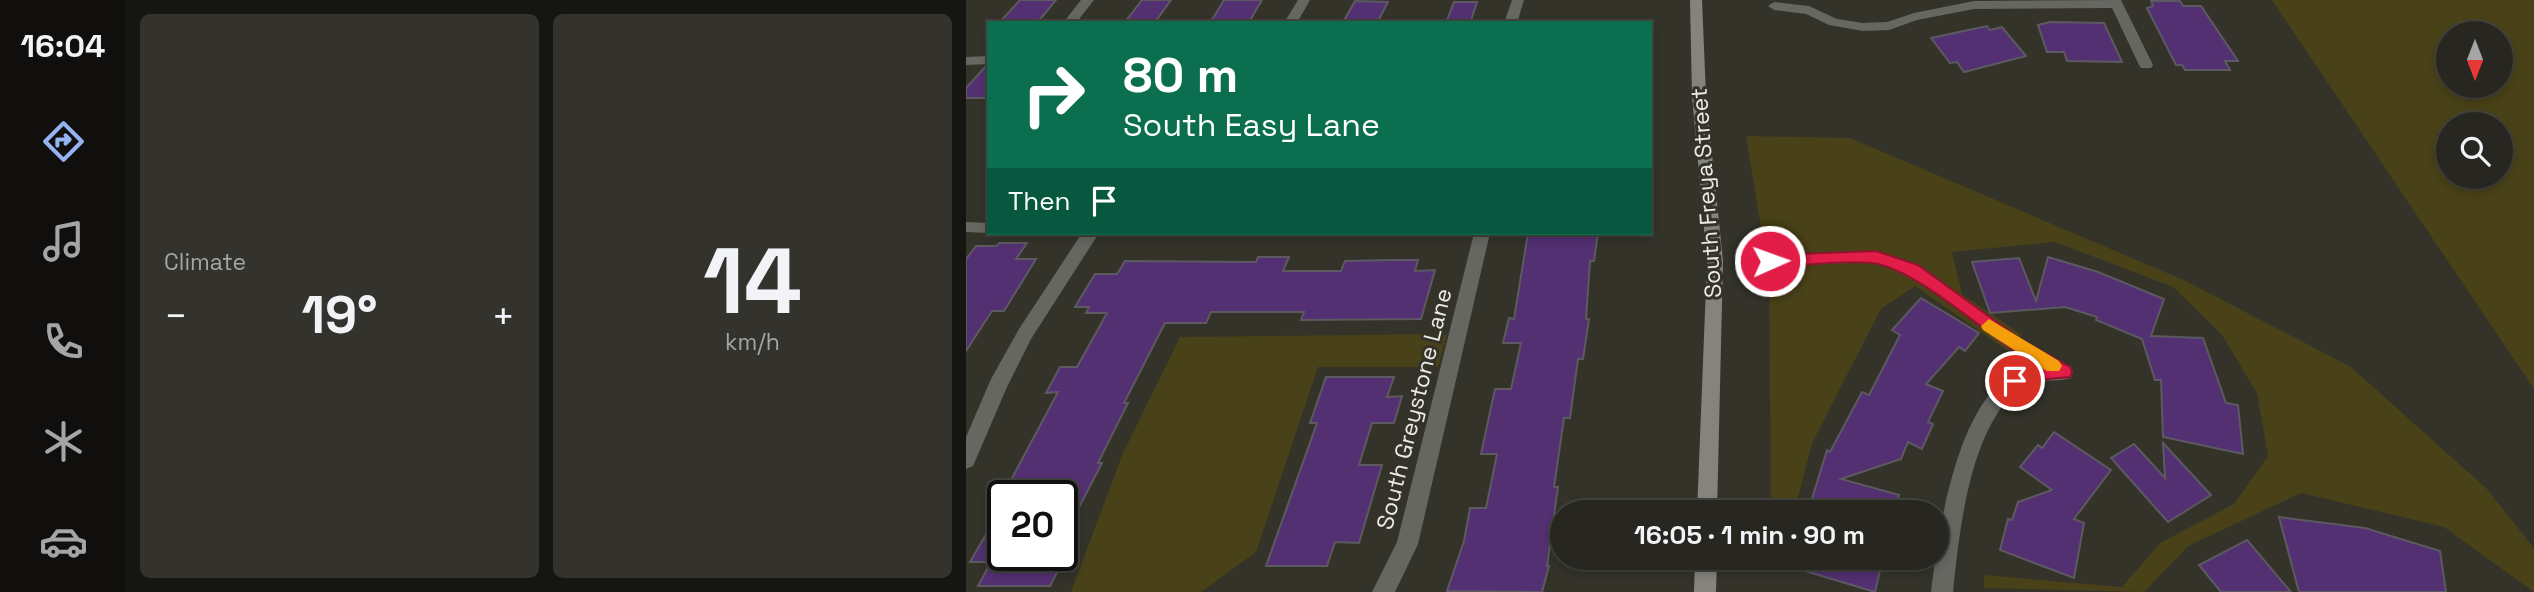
<!DOCTYPE html>
<meta charset="utf-8">
<style>
body{margin:0;font-family:"Space Grotesk",sans-serif;background:#33322d;color:#f1f3f6;height:100vh;display:flex;flex-direction:column;font-size:26px;white-space:nowrap}
*{box-sizing:border-box;margin:0}
p{font-size:23px;color:#a4a5a5}
.icon{flex:none;width:38px;height:38px;fill:none;stroke:currentColor;stroke-width:2;stroke-linecap:round;stroke-linejoin:round}
.map{position:relative;flex:1;overflow:hidden}
.panel{display:flex;flex-direction:column;gap:14px;padding:14px;background:#151512;width:840px}
.panel>*{flex:none}
.top-card{position:absolute;left:21px;top:21px;width:665px;height:214px;border-radius:0px;box-shadow:0 4px 10px #0003,0 0 0 2px #43433e;background:#0b6e4f;color:#fff;overflow:hidden}
.needle{width:46px;rotate:180deg}
.fabs{position:absolute;left:1470px;top:21px;display:grid;gap:14px}
.fabs a{display:grid;place-items:center;width:77px;height:77px;border-radius:50%;background:#272620;box-shadow:0 4px 10px #0003,0 0 0 2px #43433e;font-size:35px}
.speed{position:absolute;left:21px;top:480px;display:flex;gap:14px;font-size:35px;font-weight:700;text-align:center}
.speed>*{display:grid;place-content:center;width:91px;height:91px;border-radius:50%;background:#272620;box-shadow:0 4px 10px #0003,0 0 0 2px #43433e;line-height:1}
.speed .limit{border:4px solid #111;border-radius:10px;background:#fff;color:#111}
.pin{position:absolute;display:grid;place-items:center;width:60px;height:60px;color:#fff;margin:-30px;border:4px solid #fff;border-radius:50%;box-shadow:0 2px 7px #0007}
.me{position:absolute;width:77px;margin:-38px;rotate:88deg;stroke-linejoin:round;filter:drop-shadow(0 0 5px #0008)}
.turn{display:flex;align-items:center;gap:24px;height:147px;padding:0 21px;font-size:32px}
.turn .icon{width:91px;height:91px;stroke-width:2.5}
.turn b{display:block;font-size:49px;line-height:60px}
.then{display:flex;align-items:center;height:66px;padding:0 21px;background:#0003;gap:14px;font-size:26px}
.big{font-size:52px;font-weight:600;line-height:1.1}
.panel .card{flex:1;display:flex;flex-direction:column;justify-content:center;gap:10px;min-width:0;padding:0 24px;border-radius:10px;background:#33322d}
.panel .dial{align-items:center;gap:0}
.dial b{font-size:91px;line-height:1}
.heat{display:flex;justify-content:space-between;align-items:center;font-size:38px;direction:ltr}
.panel .tiles{flex:1;display:grid;gap:14px;grid-template-columns:repeat(2,1fr)}
.trip{position:absolute;left:584px;top:500px;width:399px;height:70px;border-radius:35px;background:#272620;box-shadow:0 4px 10px #0003,0 0 0 2px #43433e;font-weight:600;line-height:70px;text-align:center}
main{display:flex;flex:1;min-height:0}
.tab-bar{display:flex;flex-direction:column;width:126px;justify-content:space-around;align-items:center;background:#100f0d;color:#a4a5a5}
.tab-bar .icon{width:49px;height:49px}
.tab-bar .active{color:#95b2f1}
.tab-bar b{font-size:32px;color:#f1f3f6}
.map>svg:first-child{display:block}
</style>
<main>
<nav class="tab-bar">
<b>16:04</b>
<svg class="icon active" aria-label="directions" viewBox="0 0 24 24"><path d="M12 3l9 9-9 9-9-9zM9 14v-3h6M13 9l2 2-2 2"/></svg>
<svg class="icon" aria-label="music" viewBox="0 0 24 24"><path d="M9 18V5l10-2v13"/><circle cx="6" cy="18" r="3"/><circle cx="16" cy="16" r="3"/></svg>
<svg class="icon" aria-label="phone" viewBox="0 0 24 24"><path d="M5 4h4l2 5-3 2q2 4 5 5l2-3 5 2v4C11 20 4 13 5 4z"/></svg>
<svg class="icon" aria-label="climate" viewBox="0 0 24 24"><path d="M12 3v18M4 7l16 10M4 17L20 7"/></svg>
<svg class="icon" aria-label="car" viewBox="0 0 24 24"><path d="M5 17H2v-5l4-1 3-4h7l3 4 3 1v5h-3M9 17h6M6 11h13"/><circle cx="7" cy="17" r="2"/><circle cx="17" cy="17" r="2"/></svg>
</nav>
<section class="panel">
<div class="tiles">
<div class="card"><p>Climate</p>
<div class="heat"><a>−</a><b class="big">19°</b><a>+</a></div>
</div>
<div class="card dial"><b>14</b><p>km/h</p></div>
</div>
</section>
<div class="map">
<svg width="1568" height="592" viewBox="0 0 1568 592">
<rect width="100%" height="100%" fill="#34332a"/>
<g fill="#494117" fill-rule="evenodd">
<path d="M1306 0H1568V389ZM1482 33H1535V86H1482ZM1535 124V177H1482V124Z"/>
<polygon points="780,136 884,138 1220,281 1385,367 1521,489 1568,548 1568,592 1478,527 1335,493 1222,546 1178,592 1018,588 1018,575 1156,587 1194,543 1268,504 1302,456 1291,393 1256,335 1207,287 1089,242 986,252 996,294 1056,335 1042,351 949,286 915,309 846,443 828,513 805,513 803,276"/>
<polygon points="481,334 472,367 352,367 290,552 235,592 105,592 157,453 214,337"/>
</g>
<g fill="#533072" stroke="#5d5961" stroke-width="2">
<polygon points="54,0 90,0 71,23 33,23"/>
<polygon points="176,0 205,0 189,22 159,22"/>
<polygon points="258,0 296,0 283,22 244,23"/>
<polygon points="389,1 422,2 411,23 377,22"/>
<polygon points="1185,1 1214,1 1217,6 1235,6 1272,61 1259,61 1264,70 1219,70 1216,65 1210,65 1181,8 1187,6"/>
<polygon points="488,2 511,2 504,23 480,23"/>
<polygon points="1084,22 1138,23 1156,62 1101,61 1098,52 1081,52 1072,25"/>
<polygon points="1021,26 1024,30 1036,27 1060,56 998,72 991,62 984,63 965,38"/>
<polygon points="19,67 23,67 23,98 0,98 0,88"/>
<polygon points="562,233 632,233 628,261 624,261 620,319 623,319 617,359 612,359 604,418 598,418 588,487 592,487 581,566 583,566 576,592 481,591 498,541 504,508 520,508 531,454 515,454 529,389 545,389 555,343 537,343 543,318 548,319"/>
<polygon points="33,243 61,243 50,259 70,259 38,311 26,311 0,351 0,259 10,246 31,246"/>
<polygon points="292,257 323,257 317,271 375,271 379,261 425,260 452,260 449,271 469,270 455,319 335,320 338,312 245,312 240,323 199,323 158,403 162,403 132,463 136,463 96,540 96,495 37,495 92,392 80,393 94,367 111,367 141,313 120,313 123,307 109,307 129,274 151,274 159,261 290,262"/>
<polygon points="1082,257 1132,272 1198,299 1185,336 1237,338 1260,403 1272,405 1277,454 1197,437 1195,380 1189,380 1176,339 1130,320 1131,317 1099,307 1024,313 1006,262 1053,258 1070,301"/>
<polygon points="955,298 1013,333 999,351 993,347 960,384 977,391 962,422 967,424 956,449 942,442 935,459 875,479 933,495 929,513 880,513 845,502 861,450 864,452 896,392 903,395 934,335 926,330"/>
<polygon points="360,377 428,377 421,397 436,396 428,423 406,423 393,465 416,465 393,543 369,542 361,566 300,566 351,423 344,423"/>
<polygon points="1088,432 1145,470 1108,519 1118,523 1108,578 1034,550 1042,519 1046,520 1052,502 1086,490 1054,467 1072,445 1076,448"/>
<polygon points="1197,443 1245,495 1202,522 1145,458 1168,444 1199,478"/>
<polygon points="37,505 37,555 100,555 84,586 12,586 25,562 4,562"/>
<polygon points="1313,517 1399,528 1474,551 1480,592 1333,592"/>
<polygon points="1281,540 1325,592 1255,592 1233,565"/>
<polygon points="813,558 917,558 909,592 812,563"/>
</g>
<g fill="none" stroke-linecap="round" stroke-linejoin="round">
<g fill="#676762" fill-rule="evenodd">
<polygon points="0,222 23,223 23,233 0,232"/>
<path d="M910 252C969 268 1003 305 1051 339 1068 350 1086 358 1103 368L1105 372 1103 376 1098 378 1093 376C1076 367 1057 359 1041 347 998 317 962 276 910 262L804 266 797 261 804 256Z"/>
</g>
<g fill="#676762" fill-rule="evenodd">
<polygon points="115,0 128,0 110,23 97,23"/>
<polygon points="332,0 344,0 331,23 318,23"/>
<polygon points="546,0 558,0 551,23 538,23"/>
<polygon points="1155,0 1187,65 1185,68 1175,68 1173,65 1146,8 1008,9 951,20 923,30 897,31 863,25 840,14 808,10 802,6 808,2 843,6 871,19 897,23 921,22 948,13 1008,1"/>
<polygon points="23,56 23,64 0,65 0,57"/>
<polygon points="116,233 133,233 65,339 41,387 7,466 0,469 0,437 25,379 53,329"/>
<polygon points="508,233 524,233 452,544 429,592 406,592 431,542"/>
<path d="M1086 364 1105 366 1107 372 1105 378C1090 383 1071 377 1057 386 1004 422 993 533 987 592H965C972 534 989 411 1044 375 1056 367 1072 365 1086 364Z"/>
</g>
<g fill="#84837d" fill-rule="evenodd">
<polygon points="724,0 736,0 740,96 757,261 751,513 731,513 741,261 726,96"/>
<polygon points="729,558 751,558 750,592 728,592"/>
</g>
</g>
<path fill="#e11d48" stroke="#92132f" stroke-width="2" d="M910 251 952 265 1054 339 1104 367 1106 372 1104 377 1070 380 1049 388 1043 386 1041 381 1043 376 1071 366C1025 339 959 275 912 264 890 259 830 266 804 267L796 261 804 255Z"/>
<polygon fill="#f59e0b" points="1023,319 1093,361 1096,366 1093,371 1081,371 1017,330 1015,326"/>
<g text-anchor="middle" stroke-width="6" stroke-linejoin="round" paint-order="stroke">
<g font-size="23" fill="#ebeae5" stroke="#34332a">
<text transform="translate(740 193) rotate(-94)" y="8">South Freya Street</text>
<text transform="translate(448 409) rotate(-76)" y="8">South Greystone Lane</text>
</g>
</g>
</svg>
<div class="fabs">
<a><svg class="needle" viewBox="-14 -14 28 28"><path d="M0-13l5 13h-10z" fill="#e53935"/><path d="M0 13l5-13h-10z" fill="#a4a5a5"/></svg></a>
<a><svg class="icon" aria-label="search" viewBox="0 0 24 24"><circle cx="10" cy="10" r="6"/><path d="M15 15l6 6"/></svg></a>
</div>
<div class="speed"><div class="limit">20</div></div>
<div class="pin" style="left:1049px;top:381px;background:#d93025"><svg class="icon" aria-label="arrive" viewBox="0 0 24 24"><path d="M6 21V4h12l-3 4 3 4H6"/></svg></div>
<svg class="me" style="left:804px;top:261px" viewBox="-20 -20 40 40"><circle r="17" fill="#e11d48" stroke="#fff" stroke-width="3"/><path d="M0-11L8 9 0 5-8 9z" fill="#fff"/></svg>
<div class="trip">16:05 · 1 min · 90 m</div>
<div class="top-card">
<div class="turn"><svg class="icon" aria-label="right" viewBox="0 0 24 24"><path d="M7 20v-9h11M14 6l5 5-5 5"/></svg><div><b>80 m</b>South Easy Lane</div></div>
<div class="then">Then<svg class="icon" aria-label="arrive" viewBox="0 0 24 24"><path d="M6 21V4h12l-3 4 3 4H6"/></svg></div>
</div>
</div>
</main>
